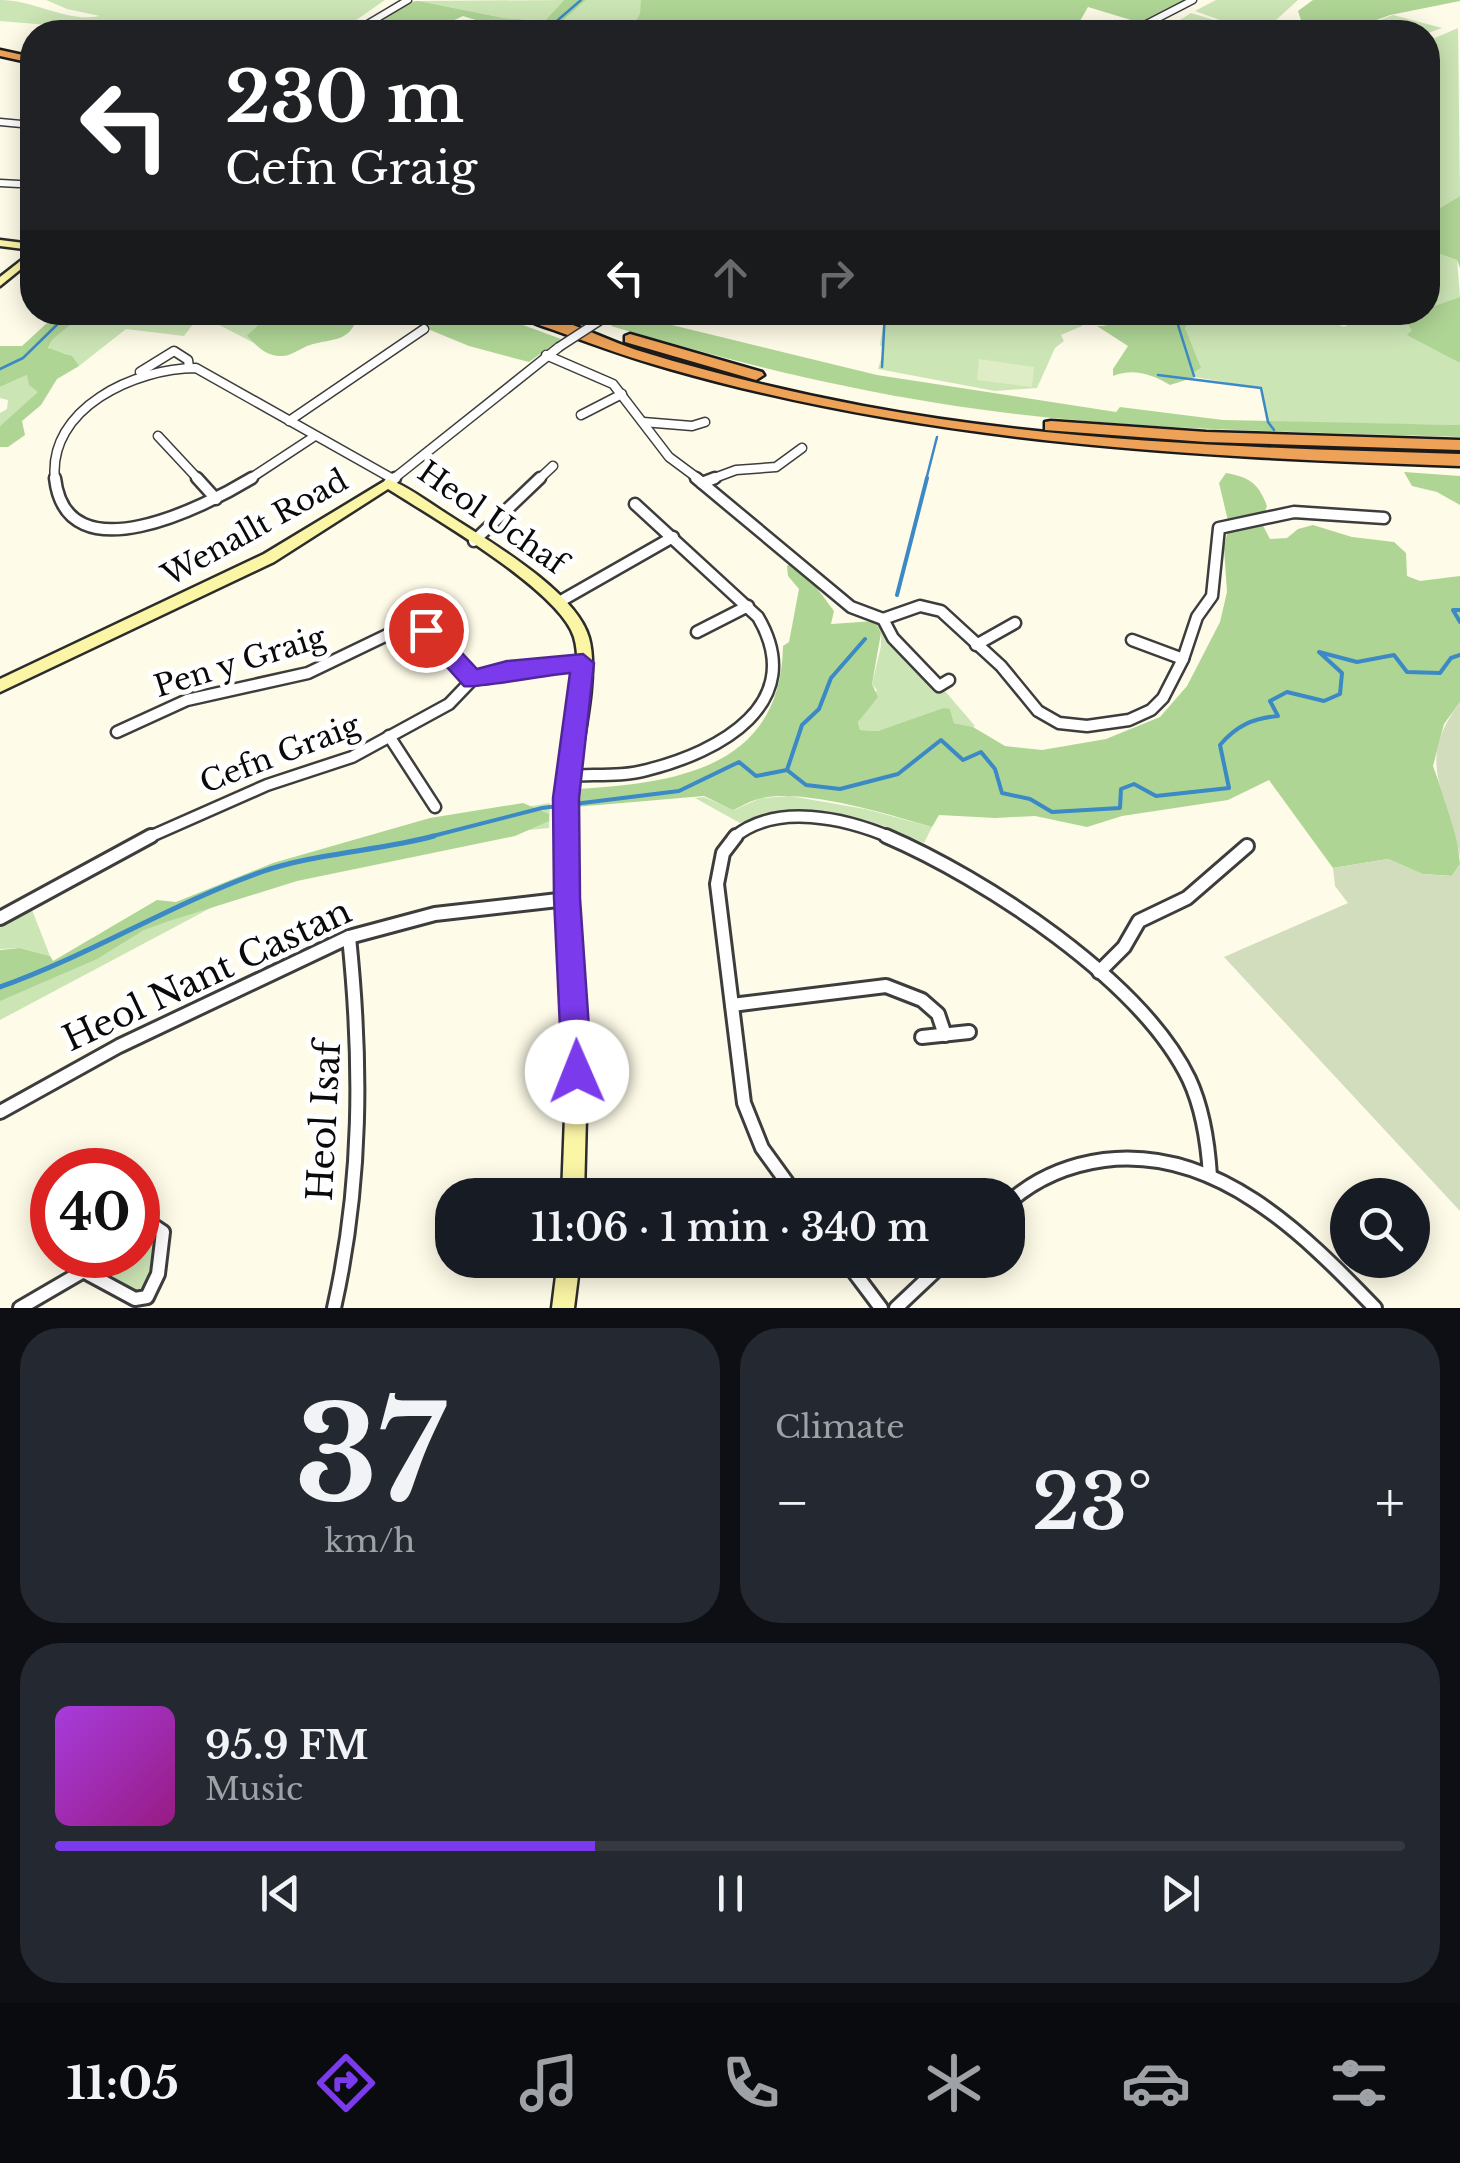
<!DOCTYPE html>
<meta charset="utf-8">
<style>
body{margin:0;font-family:"Libre Baskerville",serif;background:#242831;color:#f1f3f6;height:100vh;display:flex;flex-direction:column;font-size:38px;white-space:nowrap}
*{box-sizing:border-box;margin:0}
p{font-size:32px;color:#9ea1a6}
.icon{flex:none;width:55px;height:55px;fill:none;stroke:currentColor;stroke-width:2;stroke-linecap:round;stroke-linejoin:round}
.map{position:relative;height:1308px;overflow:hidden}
.drawer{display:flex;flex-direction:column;gap:20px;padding:20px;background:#0d0f14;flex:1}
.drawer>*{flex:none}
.banner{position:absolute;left:20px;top:20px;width:1420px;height:305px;border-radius:40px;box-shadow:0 5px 25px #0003;background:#202124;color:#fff;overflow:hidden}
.buttons{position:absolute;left:1330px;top:1178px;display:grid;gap:20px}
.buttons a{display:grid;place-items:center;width:100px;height:100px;border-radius:50%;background:#171b24;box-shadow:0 5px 25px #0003;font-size:50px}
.speed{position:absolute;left:30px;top:1148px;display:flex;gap:20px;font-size:50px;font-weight:700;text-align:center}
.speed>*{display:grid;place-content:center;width:130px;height:130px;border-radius:50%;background:#171b24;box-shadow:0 5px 25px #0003;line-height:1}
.speed .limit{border:15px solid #d22;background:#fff;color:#111}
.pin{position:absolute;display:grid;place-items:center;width:85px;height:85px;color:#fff;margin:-42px;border:5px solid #fff;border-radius:50%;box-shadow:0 2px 10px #0007}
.me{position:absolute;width:110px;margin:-55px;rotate:359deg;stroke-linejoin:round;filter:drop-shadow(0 0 8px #0008)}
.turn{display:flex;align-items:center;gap:35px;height:210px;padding:0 40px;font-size:45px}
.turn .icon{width:130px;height:130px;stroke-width:2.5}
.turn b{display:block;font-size:70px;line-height:85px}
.lanes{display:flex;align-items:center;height:95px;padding:0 40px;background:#0003;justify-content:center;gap:50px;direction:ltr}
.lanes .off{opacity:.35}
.big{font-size:75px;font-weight:600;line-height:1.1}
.drawer .card{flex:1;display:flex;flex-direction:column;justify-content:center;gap:15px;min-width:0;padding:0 35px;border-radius:40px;background:#242831}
.drawer .dial{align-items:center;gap:0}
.dial b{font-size:130px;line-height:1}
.song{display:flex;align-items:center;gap:30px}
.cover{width:120px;height:120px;border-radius:15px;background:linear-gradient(135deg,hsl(280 70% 55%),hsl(310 70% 35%))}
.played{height:10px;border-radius:5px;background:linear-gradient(90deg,#7c3aed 40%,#363941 40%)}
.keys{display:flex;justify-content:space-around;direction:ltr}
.heat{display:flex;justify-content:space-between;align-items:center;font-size:55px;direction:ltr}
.drawer .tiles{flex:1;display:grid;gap:20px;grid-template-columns:1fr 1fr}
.card:last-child{grid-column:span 2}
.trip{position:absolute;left:435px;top:1178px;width:590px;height:100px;border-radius:40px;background:#171b24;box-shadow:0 5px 25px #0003;font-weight:600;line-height:100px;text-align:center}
.tab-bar{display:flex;height:160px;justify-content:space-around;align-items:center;background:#090b0e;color:#9ea1a6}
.tab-bar .icon{width:70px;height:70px}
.tab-bar .active{color:#7c3aed}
.tab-bar b{font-size:45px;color:#f1f3f6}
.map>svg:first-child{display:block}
</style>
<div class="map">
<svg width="1460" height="1308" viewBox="0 0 1460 1308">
<rect width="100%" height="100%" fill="#fefbe8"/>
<g fill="#cce5b5">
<path d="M0 0C36 0 66 23 100 16L67 9 46 0H385L339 32H87L60 26 0 21Z"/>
<polygon points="564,0 546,21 504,18 419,1"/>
<polygon points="586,0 641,0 641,14 629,32 550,32"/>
<polygon points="1216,0 1298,0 1264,31 1154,32 1169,30 1172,25 1191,13 1247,30 1195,11"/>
<polygon points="1393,15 1442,28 1428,33 1349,32"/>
<polygon points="1458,28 1460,196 1438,209 1428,210 1428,41"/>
<polygon points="1428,250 1457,260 1460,297 1428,308"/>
<polygon points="1307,312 1344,327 1370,313 1412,313 1403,316 1435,349 1460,363 1460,425 1268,422 1261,388 1195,377 1185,327 1190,320 1185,313"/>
<polygon points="85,313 272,313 248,334 254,343 200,315 184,336 126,329 79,366 67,354 48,349 53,339"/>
<polygon points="885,313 1109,313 1106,326 1084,320 1082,326 1061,335 1064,341 1055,348 1037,388 995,391 878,369 884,349 880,345"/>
<polygon points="27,375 39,392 0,426 0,413 7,409 8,400 0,398 0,387"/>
<polygon points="883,619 975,726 973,727 954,723 950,709 878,731 860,730 858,722 877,690 872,684 881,646 881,633 875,621"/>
<path d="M790 796 865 809 932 827 924 843C851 810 818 803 740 823L695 798 704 797 734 810 761 798Z"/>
<polygon points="550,803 549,828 488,834 437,849 252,886 0,1020 0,1000 144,930 133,915 148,907 159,922 266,873 373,848 456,818"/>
<polygon points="32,910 50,956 21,948 0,949 0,927"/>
<polygon points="163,1232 147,1297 85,1272 111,1255 138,1255 138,1236"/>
</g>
<g fill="#afd595">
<polygon points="564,0 586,0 550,32 467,32 485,23 463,16 429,32 354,32 404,2 419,1 504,18 545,21"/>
<polygon points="641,0 1187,0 1141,23 1088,7 1080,21 1065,32 629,32 640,14"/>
<polygon points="1313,0 1460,0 1460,1 1390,15 1345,32 1289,32 1301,20 1298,11"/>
<polygon points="1460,196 1460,268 1457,260 1428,250 1428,210 1438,209"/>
<polygon points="1460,297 1460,363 1407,335 1412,330 1402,316 1428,312 1428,308"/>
<polygon points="58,313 85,313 53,339 48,348 72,356 79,366 57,379 41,405 22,421 25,435 8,447 0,447 0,426 38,392 29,385 27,375 0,387 0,346 22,346"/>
<path d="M272 313H318L323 319 352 315 356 321C348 343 327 339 310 345 300 348 291 357 280 356 266 356 255 345 247 335Z"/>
<polygon points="389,313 490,313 561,339 529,362 469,346"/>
<path d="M1109 313H1185L1190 320 1185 328 1201 368 1194 372 1195 377 1170 385C1151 374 1133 368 1113 376V369L1128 346 1097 326H1106Z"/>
<path d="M627 314 877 375 1116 412 1120 407 1223 420 1460 425V437C1285 431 1110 431 937 403 826 385 718 358 611 326Z"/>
<polygon points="1404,472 1460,476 1460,505 1437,492 1412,486"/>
<path d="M1226 473C1250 477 1259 484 1267 506L1261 522 1270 539 1287 538 1298 529 1313 525 1352 537 1394 542 1406 553 1407 576 1420 581 1460 576V702L1444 724 1433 766 1456 830 1460 864 1452 876 1422 874 1388 859 1333 868 1269 780 1228 800 1122 816 1087 827 1035 816 995 818 939 815 932 827C887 814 806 789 762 798 752 800 742 806 733 810L704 796 575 807 577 789C675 783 781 769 783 646L789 642 799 589 788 576 787 566 795 559 834 611 831 624 875 621 881 633 872 684 878 697 858 722 860 730 878 731 944 708 950 709 954 723 973 727 1005 746 1042 750 1106 739 1160 717 1187 686 1220 622 1227 592 1224 548 1229 525 1219 483Z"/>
<polygon points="523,803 549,814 549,821 515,836 297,881 169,921 144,930 97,959 0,1001 0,950 20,948 50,956 53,961 157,900 176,902 273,863 430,818"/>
</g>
<g fill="#d1ddbc">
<path d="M1460 702V857C1449 790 1413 766 1460 702Z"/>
<polygon points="1388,859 1422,874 1452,876 1460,864 1460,1211 1224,957 1348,903 1335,886 1333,868"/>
</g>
<polygon fill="#deedc6" points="979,359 1034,367 1032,387 977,380"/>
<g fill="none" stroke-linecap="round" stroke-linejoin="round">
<g stroke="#3b89c5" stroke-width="2.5">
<polyline points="544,32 581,0"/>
<polyline points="1185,312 1189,318 1178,325 1194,376"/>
<polyline points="882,367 885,312"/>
<polyline points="0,369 23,358 70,312"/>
<polyline points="1158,375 1261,388 1268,422 1274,430"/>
<polyline points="926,480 937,437"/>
</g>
<g stroke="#3b89c5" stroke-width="4">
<polyline points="897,595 927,478"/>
<polyline points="1460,610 1453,610 1460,622"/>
<polyline points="787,770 802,725 819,709 831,678 865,639"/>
<path d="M425 838 542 808 679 791 739 762 756 776 787 770 806 785 840 789 898 774 941 740 963 760 981 752 995 769 1002 793 1030 799 1052 812 1120 808 1121 789 1134 784 1156 796 1229 788 1220 745C1236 726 1253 718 1278 716L1270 701 1287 692 1324 701 1340 694 1342 673 1319 652 1357 662 1394 655 1407 672 1440 673 1451 658 1460 655"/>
</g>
<path stroke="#3b89c5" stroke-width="5" d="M0 987C90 955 171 904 261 872 316 853 378 851 434 836"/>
<defs>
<g id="street-far3">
<polyline points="354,32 408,0"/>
<polyline points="1131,32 1193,0"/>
<polyline points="0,122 32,125"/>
<polyline points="0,183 19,184"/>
</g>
<g id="street-far2">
<polyline points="22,265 32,268"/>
<polyline points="546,355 613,384 669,457 700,480"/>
<polyline points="140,372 174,351 188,360 189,367"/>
<polyline points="581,415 622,394"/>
<polyline points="289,421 424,329"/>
<polyline points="643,422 692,426 705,422"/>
<polyline points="158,436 199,480"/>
<path d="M55 480C47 408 136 368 196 368L393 479"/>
<polyline points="248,480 315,436"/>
<polyline points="392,480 559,347"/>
<polyline points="538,480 553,466"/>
<polyline points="709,480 736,470 776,467 802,448"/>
</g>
<g id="street-far1">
<path d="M55 478C66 578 206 506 252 478"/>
<polyline points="197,478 216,499"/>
<polyline points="696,478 851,607 883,619 920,606 941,611 1001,666 1038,711 1059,723 1087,726 1129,720 1151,710 1163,698 1183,659 1197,617 1212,596 1219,528 1294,512 1384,518"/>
<polyline points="389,483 395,478"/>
<polyline points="702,483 715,478"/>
<polyline points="474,541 540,478"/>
<polyline points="559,602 673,537"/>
<polyline points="883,619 893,638 939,686 949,680"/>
<polyline points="697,632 748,606"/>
<polyline points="1132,640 1183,659"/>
<polyline points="976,645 1015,623"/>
<polyline points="117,732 187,700 308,673 387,635 414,627 427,629 439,639 472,680"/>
<polyline points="389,736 435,807"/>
<path d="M568 776C593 774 622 777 647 770 719 752 809 704 758 617L635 504"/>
<polyline points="147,838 267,785 352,757 449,704 472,680 485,674 583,663"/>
<path d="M733 838C776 802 845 818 892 838"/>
</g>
<g id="street">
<polyline points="736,836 723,853 717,884 744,1103 762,1148 796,1195"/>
<path d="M886 836C984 878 1141 980 1189 1079 1203 1109 1208 1143 1210 1176"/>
<polyline points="0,918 151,836"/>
<polyline points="1099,972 1124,947 1139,921 1187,898 1247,846"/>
<polyline points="732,1005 886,986 922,1000 938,1014 945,1035"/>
<polyline points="922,1037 969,1032"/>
<polyline points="0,1112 119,1046 349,937 435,914 567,899"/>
<path d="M1008 1203C1036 1178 1067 1165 1104 1160 1216 1146 1303 1233 1375 1308"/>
<polyline points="845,1260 881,1308"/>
<polyline points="85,1272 135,1299 147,1297 158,1274 163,1232 154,1226 138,1236"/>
<polyline points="20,1308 111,1255"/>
<path d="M334 1308C362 1184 362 1063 349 937"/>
<polyline points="896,1308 947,1260"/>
</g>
<g id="secondary">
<polygon points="0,240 32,244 32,250 0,246"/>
<polygon points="32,252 32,260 0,286 0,277"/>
<path d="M388 479C409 487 428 502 447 514 487 540 576 591 589 638 600 677 579 756 574 798L569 804 574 810 576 899 588 1038 584 1195H562L568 1038 558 899V810L563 804 558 798C563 755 586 677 574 637 560 591 431 516 388 489L274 562 0 692V679L264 554Z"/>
<polygon points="558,1260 580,1260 574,1308 552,1308"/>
</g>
<g id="highway">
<polygon points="0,50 32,57 32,63 0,56"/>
<path d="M513 312C558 312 600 339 643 352 715 374 789 392 863 406 1059 443 1261 448 1460 454V466C1193 457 928 443 670 369 633 359 598 346 562 333 546 327 526 322 513 312Z"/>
<polygon points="630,334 762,372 764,375 756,380 625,342 625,336"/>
<polygon points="1051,421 1206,432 1460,440 1460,450 1206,442 1045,430 1045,422"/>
</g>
</defs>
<use href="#street-far3" stroke="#3d3d3d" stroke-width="9"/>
<use href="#street-far2" stroke="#3d3d3d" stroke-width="11"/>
<use href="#street-far1" stroke="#3d3d3d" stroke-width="15"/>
<use href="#street" stroke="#3d3d3d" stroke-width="18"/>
<use href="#secondary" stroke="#2c2c2c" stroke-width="5"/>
<use href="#highway" stroke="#1b1b1b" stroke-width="5"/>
<use href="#street-far3" stroke="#fff" stroke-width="6"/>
<use href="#street-far2" stroke="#fff" stroke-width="8"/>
<use href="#street-far1" stroke="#fff" stroke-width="10"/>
<use href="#street" stroke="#fff" stroke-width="12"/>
<use href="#secondary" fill="#fbf5a6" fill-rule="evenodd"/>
<use href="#highway" fill="#eda257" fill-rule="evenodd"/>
<defs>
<polyline id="street-bridge" points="559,347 613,312"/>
</defs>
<use href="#street-bridge" stroke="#3d3d3d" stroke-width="11" stroke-linecap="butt"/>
<use href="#street-bridge" stroke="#fff" stroke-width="8"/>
</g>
<path fill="#7c3aed" stroke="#51269a" stroke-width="2.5" d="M426 621 434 623 477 669 507 661 583 654 594 663 579 798 580 898 592 1072 588 1082 577 1087 566 1082 562 1072 554 898 553 798 570 673C553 674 471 689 464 686L419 636 415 630 419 623Z"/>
<g text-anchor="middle" stroke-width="10" stroke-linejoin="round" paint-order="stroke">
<g font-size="30" fill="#0a0a0a" stroke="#fff">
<text transform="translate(492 518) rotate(35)" y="10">Heol Uchaf</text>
<text transform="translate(255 528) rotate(-29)" y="10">Wenallt Road</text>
<text transform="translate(240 662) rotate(-17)" y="10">Pen y Graig</text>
<text transform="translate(280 754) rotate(-21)" y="10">Cefn Graig</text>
</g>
<g font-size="35" fill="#0a0a0a" stroke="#fff">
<text transform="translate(207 975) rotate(-25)" y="12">Heol Nant Castan</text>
<text transform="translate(324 1121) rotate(-87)" y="12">Heol Isaf</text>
</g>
</g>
</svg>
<div class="buttons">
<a><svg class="icon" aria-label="search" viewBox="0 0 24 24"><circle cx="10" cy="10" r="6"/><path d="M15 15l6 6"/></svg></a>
</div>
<div class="speed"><div class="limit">40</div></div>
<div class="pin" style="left:426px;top:630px;background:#d93025"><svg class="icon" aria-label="arrive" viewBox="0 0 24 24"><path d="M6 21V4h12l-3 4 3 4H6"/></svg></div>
<svg class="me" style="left:577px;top:1072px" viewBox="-20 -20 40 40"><circle r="19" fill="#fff"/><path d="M0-13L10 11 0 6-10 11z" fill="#7c3aed"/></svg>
<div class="trip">11:06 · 1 min · 340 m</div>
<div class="banner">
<div class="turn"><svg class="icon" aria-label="left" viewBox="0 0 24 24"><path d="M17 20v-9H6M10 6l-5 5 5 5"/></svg><div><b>230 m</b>Cefn Graig</div></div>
<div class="lanes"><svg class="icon" aria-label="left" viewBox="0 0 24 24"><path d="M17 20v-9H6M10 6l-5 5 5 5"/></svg><svg class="icon off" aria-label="ahead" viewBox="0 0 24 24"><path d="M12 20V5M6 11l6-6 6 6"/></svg><svg class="icon off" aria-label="right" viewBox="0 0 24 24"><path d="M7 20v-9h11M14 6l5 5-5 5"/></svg></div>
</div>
</div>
<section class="drawer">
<div class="tiles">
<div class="card dial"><b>37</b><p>km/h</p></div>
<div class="card"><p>Climate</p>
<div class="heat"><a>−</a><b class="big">23°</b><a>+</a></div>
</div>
<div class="card">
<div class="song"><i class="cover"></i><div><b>95.9 FM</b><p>Music</p></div></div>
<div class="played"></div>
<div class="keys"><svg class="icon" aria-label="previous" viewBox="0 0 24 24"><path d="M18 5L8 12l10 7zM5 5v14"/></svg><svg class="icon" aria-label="pause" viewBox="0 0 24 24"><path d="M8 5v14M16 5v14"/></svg><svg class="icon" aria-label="next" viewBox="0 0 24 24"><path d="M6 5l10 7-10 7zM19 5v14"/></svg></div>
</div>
</div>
</section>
<nav class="tab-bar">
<b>11:05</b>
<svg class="icon active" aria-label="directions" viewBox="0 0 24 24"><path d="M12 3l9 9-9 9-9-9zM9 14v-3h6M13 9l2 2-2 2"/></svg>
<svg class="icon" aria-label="music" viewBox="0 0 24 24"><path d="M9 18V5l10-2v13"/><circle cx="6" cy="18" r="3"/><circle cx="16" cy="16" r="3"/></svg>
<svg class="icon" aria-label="phone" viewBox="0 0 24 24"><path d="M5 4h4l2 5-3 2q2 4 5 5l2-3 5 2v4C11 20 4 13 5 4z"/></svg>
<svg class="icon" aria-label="climate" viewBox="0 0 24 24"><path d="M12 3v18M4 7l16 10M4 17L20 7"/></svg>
<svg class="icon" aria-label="car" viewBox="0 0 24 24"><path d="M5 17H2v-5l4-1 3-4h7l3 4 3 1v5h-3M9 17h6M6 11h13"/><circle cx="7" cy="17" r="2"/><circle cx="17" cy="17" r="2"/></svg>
<svg class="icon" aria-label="filters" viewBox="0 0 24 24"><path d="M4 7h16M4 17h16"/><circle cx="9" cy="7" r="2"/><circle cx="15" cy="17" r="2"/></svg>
</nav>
